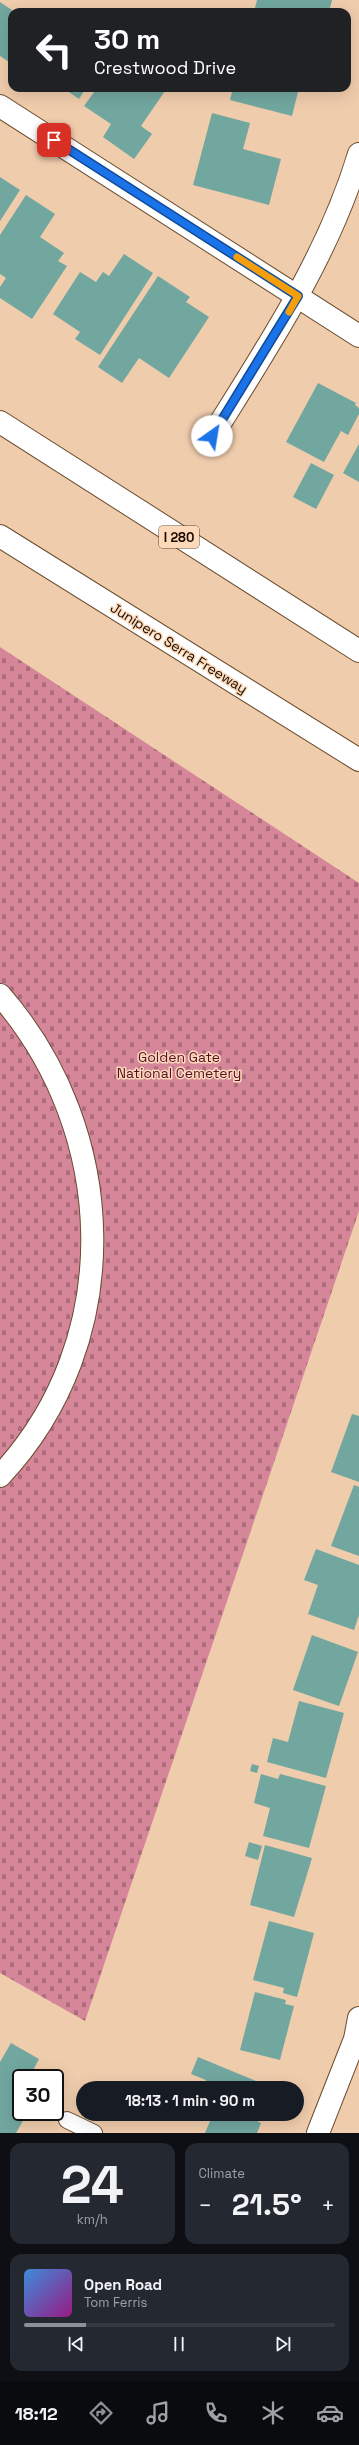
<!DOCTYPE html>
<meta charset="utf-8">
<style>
body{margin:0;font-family:"Space Grotesk",sans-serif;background:#242831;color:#f1f3f6;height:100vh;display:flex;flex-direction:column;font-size:15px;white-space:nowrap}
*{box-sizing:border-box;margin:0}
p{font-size:13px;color:#9ea1a6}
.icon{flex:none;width:22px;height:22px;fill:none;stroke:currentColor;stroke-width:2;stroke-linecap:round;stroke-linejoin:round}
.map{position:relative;height:2133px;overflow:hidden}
.details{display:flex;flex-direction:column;gap:10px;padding:10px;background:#0d0f14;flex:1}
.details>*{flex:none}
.hud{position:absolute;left:8px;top:8px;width:343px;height:84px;border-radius:12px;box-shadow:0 4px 16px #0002;background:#202124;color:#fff;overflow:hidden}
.speed{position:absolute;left:12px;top:2069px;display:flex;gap:8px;font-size:20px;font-weight:700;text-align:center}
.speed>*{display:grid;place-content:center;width:52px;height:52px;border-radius:50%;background:#171b24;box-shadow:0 4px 16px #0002;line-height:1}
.speed .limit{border:2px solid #111;border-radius:6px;background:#fff;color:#111}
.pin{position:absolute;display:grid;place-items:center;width:34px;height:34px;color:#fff;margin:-17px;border-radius:8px;box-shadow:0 2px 6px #0006}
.me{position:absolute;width:44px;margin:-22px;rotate:32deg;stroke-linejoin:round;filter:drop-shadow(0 0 3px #0008)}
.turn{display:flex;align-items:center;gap:14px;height:84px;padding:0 20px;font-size:18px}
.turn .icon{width:52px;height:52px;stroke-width:2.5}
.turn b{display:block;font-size:28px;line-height:34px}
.big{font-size:30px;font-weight:800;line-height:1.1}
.details .widget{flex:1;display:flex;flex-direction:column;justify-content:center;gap:6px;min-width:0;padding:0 14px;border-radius:12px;background:#242831}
.details .dial{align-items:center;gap:0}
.dial b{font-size:52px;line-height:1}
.song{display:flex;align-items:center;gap:12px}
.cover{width:48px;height:48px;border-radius:6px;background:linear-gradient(135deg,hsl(210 70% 55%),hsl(310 70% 35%))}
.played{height:4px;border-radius:2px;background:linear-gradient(90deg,#8c9099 20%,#363941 20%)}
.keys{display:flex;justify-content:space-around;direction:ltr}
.heat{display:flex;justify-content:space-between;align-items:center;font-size:22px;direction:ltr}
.details .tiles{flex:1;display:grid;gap:10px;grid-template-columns:1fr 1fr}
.widget:last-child{grid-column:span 2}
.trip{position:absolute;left:76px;top:2081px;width:228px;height:40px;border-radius:20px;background:#171b24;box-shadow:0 4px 16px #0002;font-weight:800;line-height:40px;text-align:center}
.dock{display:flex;height:64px;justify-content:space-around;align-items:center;background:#090b0e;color:#9ea1a6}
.dock .icon{width:28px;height:28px}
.dock .current{color:#8c9099}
.dock b{font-size:18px;color:#f1f3f6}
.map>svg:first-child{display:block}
</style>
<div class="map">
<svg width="359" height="2133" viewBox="0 0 359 2133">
<defs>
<pattern id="cemetery-stones" width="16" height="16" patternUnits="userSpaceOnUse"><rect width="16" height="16" fill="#d58699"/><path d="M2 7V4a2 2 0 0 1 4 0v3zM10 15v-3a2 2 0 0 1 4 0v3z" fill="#ac6c7b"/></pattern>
</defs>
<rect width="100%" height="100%" fill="#efccac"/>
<polygon fill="url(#cemetery-stones)" points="0,647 359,883 359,1211 85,2021 0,1973"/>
<g fill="#71a79f">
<polygon points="257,0 332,0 329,12 254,12"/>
<polygon points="0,2 15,12 12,12 12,64 0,56"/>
<polygon points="63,88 86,88 79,99"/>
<polygon points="97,88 167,88 141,126 152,134 134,159 103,137 111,124 84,106"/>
<polygon points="233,88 299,88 292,116 230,100"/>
<polygon points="212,113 250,123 243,149 281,159 269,205 193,185"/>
<polygon points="0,177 20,190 0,221"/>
<polygon points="26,195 55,214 40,237 64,253 58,261 67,266 32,319 0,298 0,287 6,278 0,274 0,235"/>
<polygon points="124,254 153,273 100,355 75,339 80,332 53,314 80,272 96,282 103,272 109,276"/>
<polygon points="158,276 190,297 186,302 209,317 169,378 139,358 122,383 98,367"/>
<polygon points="318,383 356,403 355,405 359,408 359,414 348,435 341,431 324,462 286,442"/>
<polygon points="359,444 359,482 343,473"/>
<polygon points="311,463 334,475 316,509 293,497"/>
<polygon points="352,1414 359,1416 359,1482 331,1472"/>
<polygon points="354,1485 359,1487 359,1556 331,1546"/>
<polygon points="316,1549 359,1565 359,1615 354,1630 308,1614 318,1585 304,1580"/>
<polygon points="312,1635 358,1652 339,1706 293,1690"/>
<polygon points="299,1701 344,1713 326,1778 267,1762 273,1738 288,1742"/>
<polygon points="252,1764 259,1766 257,1773 250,1771"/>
<polygon points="261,1774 278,1779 280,1774 326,1786 309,1848 263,1836 270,1808 254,1803"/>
<polygon points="249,1842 262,1846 258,1860 245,1856"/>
<polygon points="265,1845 312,1858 294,1917 250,1905"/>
<polygon points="269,1921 314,1933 297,1997 283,1993 284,1988 253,1980"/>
<polygon points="255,1992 286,2000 285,2004 294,2006 280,2060 240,2050"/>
<polygon points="11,2043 39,2059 29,2078 21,2078 21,2112 28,2112 16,2133 0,2133 0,2062"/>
<polygon points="198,2057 273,2088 203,2088 206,2080 191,2074"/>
<polygon points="213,2114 262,2114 258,2122 261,2123 257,2133 205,2133"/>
</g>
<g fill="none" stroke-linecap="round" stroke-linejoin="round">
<defs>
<polyline id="lane" points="67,2120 94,2133"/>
<g id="street">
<path d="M212 436C268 346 328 257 359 154"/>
<path d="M0 995C119 1131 127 1341 0 1476"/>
<polyline points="318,2133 355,2039 359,2018"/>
</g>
<polyline id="secondary" points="0,106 359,336"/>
<g id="highway">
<polyline points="0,422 359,651"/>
<polyline points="0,536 359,760"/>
</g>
</defs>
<use href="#lane" stroke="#694c2f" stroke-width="18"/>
<use href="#street" stroke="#694c2f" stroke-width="24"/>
<use href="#secondary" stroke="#694c2f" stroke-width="24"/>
<use href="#highway" stroke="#694c2f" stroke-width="24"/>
<use href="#lane" stroke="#fff" stroke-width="16"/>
<use href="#street" stroke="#fff" stroke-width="22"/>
<use href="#secondary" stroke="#fff" stroke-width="22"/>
<use href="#highway" stroke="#fff" stroke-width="22"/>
</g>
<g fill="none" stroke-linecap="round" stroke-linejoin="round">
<defs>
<polyline id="route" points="54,140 298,296 212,436"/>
</defs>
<use href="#route" stroke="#114b97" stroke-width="10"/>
<use href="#route" stroke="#1a73e8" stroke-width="7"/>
<polyline stroke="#f59e0b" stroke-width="7" points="237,257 298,296 289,312"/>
</g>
<g text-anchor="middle" stroke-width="3" stroke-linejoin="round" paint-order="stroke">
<rect fill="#fdd9b9" stroke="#5d4a3a" stroke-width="1" x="159" y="526" width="40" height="22" rx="3"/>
<g font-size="13" font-weight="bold" fill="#190d03">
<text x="179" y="542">I 280</text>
</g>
<g font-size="14" fill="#190d03" stroke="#fdd9b9">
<text transform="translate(179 648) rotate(32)" y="5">Junipero Serra Freeway</text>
</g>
<g font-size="14" fill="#570f29" stroke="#fdd9b9">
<text x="179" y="1062">Golden Gate<tspan x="179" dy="16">National Cemetery</tspan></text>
</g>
</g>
</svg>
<div class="speed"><div class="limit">30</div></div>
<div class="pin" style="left:54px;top:140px;background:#d93025"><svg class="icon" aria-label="arrive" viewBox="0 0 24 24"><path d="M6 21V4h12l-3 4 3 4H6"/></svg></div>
<svg class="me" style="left:212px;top:436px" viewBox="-20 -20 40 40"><circle r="19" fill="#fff"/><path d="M0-13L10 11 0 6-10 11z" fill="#1a73e8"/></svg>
<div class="trip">18:13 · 1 min · 90 m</div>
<div class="hud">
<div class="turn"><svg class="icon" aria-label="left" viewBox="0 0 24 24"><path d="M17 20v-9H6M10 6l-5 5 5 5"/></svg><div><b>30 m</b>Crestwood Drive</div></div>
</div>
</div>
<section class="details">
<div class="tiles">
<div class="widget dial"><b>24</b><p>km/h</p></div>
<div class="widget"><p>Climate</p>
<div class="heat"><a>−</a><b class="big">21.5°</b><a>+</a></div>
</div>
<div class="widget">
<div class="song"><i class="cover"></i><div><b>Open Road</b><p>Tom Ferris</p></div></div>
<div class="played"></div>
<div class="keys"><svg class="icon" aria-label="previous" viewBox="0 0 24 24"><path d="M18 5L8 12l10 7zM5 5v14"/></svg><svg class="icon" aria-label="pause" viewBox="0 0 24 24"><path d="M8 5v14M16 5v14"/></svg><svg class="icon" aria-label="next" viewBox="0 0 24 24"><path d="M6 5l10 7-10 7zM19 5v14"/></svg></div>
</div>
</div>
</section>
<nav class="dock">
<b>18:12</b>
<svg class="icon current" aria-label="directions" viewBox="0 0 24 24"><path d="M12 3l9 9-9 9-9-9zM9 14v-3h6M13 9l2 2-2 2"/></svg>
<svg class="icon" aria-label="music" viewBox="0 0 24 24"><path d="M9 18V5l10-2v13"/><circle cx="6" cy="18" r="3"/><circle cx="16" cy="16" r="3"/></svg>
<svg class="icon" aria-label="phone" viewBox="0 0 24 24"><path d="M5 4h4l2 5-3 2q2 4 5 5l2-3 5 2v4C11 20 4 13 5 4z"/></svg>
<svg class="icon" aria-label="climate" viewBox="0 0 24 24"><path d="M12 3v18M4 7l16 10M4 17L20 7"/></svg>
<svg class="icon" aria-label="car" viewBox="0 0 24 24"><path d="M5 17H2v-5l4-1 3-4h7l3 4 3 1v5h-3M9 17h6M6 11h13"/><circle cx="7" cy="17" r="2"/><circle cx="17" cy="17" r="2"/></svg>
</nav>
